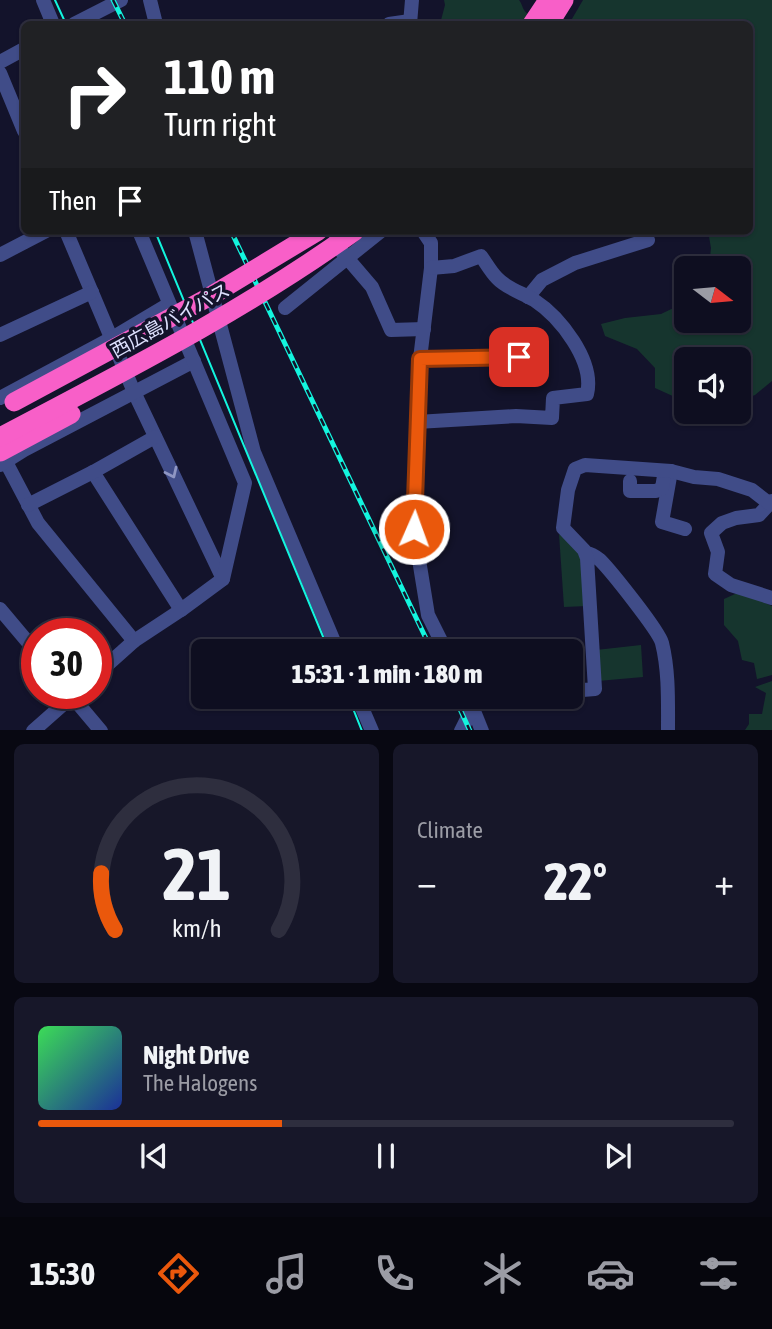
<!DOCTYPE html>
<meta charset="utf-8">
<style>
body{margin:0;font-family:"Asap Condensed","Noto Sans JP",sans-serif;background:#171729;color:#f1f3f6;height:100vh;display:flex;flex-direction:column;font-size:26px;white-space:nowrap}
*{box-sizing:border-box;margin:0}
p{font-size:23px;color:#9b9ca5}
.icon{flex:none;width:38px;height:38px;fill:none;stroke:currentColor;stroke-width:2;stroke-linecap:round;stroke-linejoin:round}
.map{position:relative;height:730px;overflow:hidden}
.panel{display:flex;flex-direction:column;gap:14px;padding:14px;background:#080812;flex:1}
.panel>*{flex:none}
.guide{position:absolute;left:21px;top:21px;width:732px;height:214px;border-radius:10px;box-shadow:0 2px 5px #0004,0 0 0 2px #2e2e3e;background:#202124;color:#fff;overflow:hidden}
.needle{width:46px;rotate:106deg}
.controls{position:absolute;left:674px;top:256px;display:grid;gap:14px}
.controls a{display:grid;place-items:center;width:77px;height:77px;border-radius:10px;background:#0e0e20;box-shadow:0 2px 5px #0004,0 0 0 2px #2e2e3e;font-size:35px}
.speed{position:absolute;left:21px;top:618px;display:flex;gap:14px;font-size:35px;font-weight:700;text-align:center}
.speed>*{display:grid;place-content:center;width:91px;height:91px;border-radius:50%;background:#0e0e20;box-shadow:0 2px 5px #0004,0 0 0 2px #2e2e3e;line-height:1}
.speed .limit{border:10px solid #d22;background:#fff;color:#111}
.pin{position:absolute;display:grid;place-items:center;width:60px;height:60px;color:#fff;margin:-30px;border-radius:14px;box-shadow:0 4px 10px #0006}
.me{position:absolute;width:77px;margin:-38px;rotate:2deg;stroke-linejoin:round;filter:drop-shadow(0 0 5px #0008)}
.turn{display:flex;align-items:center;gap:24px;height:147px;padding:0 28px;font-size:32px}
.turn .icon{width:91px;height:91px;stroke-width:2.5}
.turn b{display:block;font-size:49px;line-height:60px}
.then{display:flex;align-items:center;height:66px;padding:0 28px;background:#0003;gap:14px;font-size:26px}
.big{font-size:52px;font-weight:800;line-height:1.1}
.panel .widget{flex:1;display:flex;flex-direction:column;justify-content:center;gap:10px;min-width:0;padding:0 24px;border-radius:10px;background:#171729}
.panel .dial{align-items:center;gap:0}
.dial svg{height:182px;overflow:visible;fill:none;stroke:#2e2e3e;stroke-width:7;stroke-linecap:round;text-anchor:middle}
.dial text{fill:#f1f3f6;stroke:none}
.song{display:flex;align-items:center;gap:21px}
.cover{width:84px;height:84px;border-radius:10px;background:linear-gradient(135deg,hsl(130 70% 55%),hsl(230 70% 35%))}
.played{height:7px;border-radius:4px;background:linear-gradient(90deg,#ea580c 35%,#2e2e3e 35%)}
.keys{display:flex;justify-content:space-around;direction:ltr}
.heat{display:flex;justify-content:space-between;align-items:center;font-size:38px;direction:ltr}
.panel .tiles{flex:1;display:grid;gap:14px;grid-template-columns:1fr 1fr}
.widget:last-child{grid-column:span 2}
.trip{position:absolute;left:191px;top:639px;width:392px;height:70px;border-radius:10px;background:#0e0e20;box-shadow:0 2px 5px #0004,0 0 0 2px #2e2e3e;font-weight:800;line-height:70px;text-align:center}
.menu{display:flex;height:112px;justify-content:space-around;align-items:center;background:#06060d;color:#9b9ca5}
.menu .icon{width:49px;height:49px}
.menu .active{color:#ea580c}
.menu b{font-size:32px;color:#f1f3f6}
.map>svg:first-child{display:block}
</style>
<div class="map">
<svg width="772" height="731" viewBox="0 0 772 731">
<rect width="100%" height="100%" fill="#13132b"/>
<g fill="#16352e">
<path d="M444 0H519C523 5 522 10 528 14L521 24H440L445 5Z"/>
<polygon points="583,0 772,0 772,381 755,395 739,401 738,359 686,359 686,402 655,388 655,368 637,349 605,336 601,324 625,318 661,314 686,302 686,320 738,320 738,268 709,268 711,248 708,231 749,231 749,24 569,24"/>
<polygon points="559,534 580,551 587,606 564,607"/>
<polygon points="735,594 746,594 772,606 772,675 757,679 754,663 742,660 738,641 724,625 724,599"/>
<polygon points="641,645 643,677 598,681 596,650"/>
<polygon points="772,681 772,730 745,730 749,724 749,714 762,714 766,693 755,687"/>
</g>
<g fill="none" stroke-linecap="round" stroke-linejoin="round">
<g stroke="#404c88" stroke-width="14">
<polyline points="43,0 53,24"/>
<polyline points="150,0 156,24"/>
<polyline points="74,24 121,0"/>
<polyline points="389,24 410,21"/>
<polyline points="410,24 412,0"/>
<polyline points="0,62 24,49"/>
<polyline points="0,73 24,131"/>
<polyline points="66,231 134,392 223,579"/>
<polyline points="195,231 254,452 338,651"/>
<polyline points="334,231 342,252 372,287 391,330 424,329"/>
<polyline points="423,231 431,243 431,268 420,359 414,529 428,615 446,651"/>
<polyline points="0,255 46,231"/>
<polyline points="528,297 542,280 575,263 648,240"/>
<polyline points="285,308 381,231"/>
<polyline points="0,335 92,292"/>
<polyline points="420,359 519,357"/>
<polyline points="0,398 112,338 169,304"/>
<path d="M417 422 516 416 552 418 553 398 587 394C595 361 560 317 534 300 522 293 506 288 497 278 491 272 486 263 481 256L454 266 431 268"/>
<polyline points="6,462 38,523 134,641"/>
<polyline points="0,465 24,450 194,361"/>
<polyline points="671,471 662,522 685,529"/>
<polyline points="93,472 181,610"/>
<polyline points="630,481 630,491 656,491 662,488 664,476"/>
<polyline points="772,501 759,515 736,518 722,523 711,533 718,552 715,574 731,585 772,598"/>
<polyline points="28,505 93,472 155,437"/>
<path d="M586 553C592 554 595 556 600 560 611 571 659 631 662 643 669 671 668 702 668 731"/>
<polyline points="0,609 37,653"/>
<polyline points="96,675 134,641 181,610 223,579 245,483 139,231"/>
<polyline points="570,691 595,689 587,558 584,550 563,528 568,490 575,469 585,465 671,471 694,477 718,479 752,490 770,504"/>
<polyline points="69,693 101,731"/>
<polyline points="357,696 372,731"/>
<polyline points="474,711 482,731"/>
<polyline points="33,731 76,693"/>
<polyline points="461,731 469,715 474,711 474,704 470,696"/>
</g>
<g stroke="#f85fc8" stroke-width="19">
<polyline points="532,24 548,0"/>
<polyline points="549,24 564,0"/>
<polyline points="0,452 71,414"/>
</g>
<g stroke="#13f5de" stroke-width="2">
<polyline points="55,0 66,24"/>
<polyline points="155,231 329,651"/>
<polyline points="348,696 362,731"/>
</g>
<defs>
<g id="rail">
<polyline points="113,0 125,24"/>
<polyline points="231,231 432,651"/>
<polyline points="454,696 470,731"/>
</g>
</defs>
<use href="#rail" stroke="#13f5de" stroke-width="5"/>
<use href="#rail" stroke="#13132b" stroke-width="2.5" stroke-dasharray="8" stroke-linecap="butt"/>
<g stroke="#f85fc8" stroke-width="19">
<polyline points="14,402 209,297 318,231"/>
<path d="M0 437C121 373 244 311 355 231"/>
</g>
</g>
<defs><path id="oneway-chevron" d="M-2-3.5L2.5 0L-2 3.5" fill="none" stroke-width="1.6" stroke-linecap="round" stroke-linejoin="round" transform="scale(1.75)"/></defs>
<use stroke="#8f96c3" href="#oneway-chevron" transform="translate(172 473) rotate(65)"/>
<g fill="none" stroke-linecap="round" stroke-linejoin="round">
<defs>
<polyline id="route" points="414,529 420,359 519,357"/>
</defs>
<use href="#route" stroke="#983908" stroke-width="18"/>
<use href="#route" stroke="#ea580c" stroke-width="12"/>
</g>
<g text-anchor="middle" stroke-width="7" stroke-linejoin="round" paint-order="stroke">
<g font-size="19" fill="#dee1fe" stroke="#13132b">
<text transform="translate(170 320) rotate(-29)" y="7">西広島バイパス</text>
</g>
</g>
</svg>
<div class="controls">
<a><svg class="needle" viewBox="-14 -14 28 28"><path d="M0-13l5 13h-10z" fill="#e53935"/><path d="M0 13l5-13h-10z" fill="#9b9ca5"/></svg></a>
<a><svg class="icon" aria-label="sound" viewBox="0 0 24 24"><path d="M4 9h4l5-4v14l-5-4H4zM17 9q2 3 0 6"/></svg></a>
</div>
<div class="speed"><div class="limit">30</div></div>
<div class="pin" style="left:519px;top:357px;background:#d93025"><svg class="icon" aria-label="arrive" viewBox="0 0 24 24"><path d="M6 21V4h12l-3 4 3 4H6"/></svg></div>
<svg class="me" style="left:414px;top:529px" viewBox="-20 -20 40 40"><circle r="17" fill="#ea580c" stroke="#fff" stroke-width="3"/><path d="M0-11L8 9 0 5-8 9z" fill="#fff"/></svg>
<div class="trip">15:31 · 1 min · 180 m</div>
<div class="guide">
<div class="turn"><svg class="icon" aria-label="right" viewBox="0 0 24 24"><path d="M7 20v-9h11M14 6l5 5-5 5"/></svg><div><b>110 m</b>Turn right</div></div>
<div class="then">Then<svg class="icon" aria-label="arrive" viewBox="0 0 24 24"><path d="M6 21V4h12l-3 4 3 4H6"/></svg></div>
</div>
</div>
<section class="panel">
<div class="tiles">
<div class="widget dial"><svg viewBox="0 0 100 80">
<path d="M14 69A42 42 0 1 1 86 69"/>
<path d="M14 69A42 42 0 0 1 8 44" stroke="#ea580c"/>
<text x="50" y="56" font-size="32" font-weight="700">21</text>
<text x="50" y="72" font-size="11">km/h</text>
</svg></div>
<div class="widget"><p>Climate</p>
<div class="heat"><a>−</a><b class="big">22°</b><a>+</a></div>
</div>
<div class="widget">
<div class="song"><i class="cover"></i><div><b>Night Drive</b><p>The Halogens</p></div></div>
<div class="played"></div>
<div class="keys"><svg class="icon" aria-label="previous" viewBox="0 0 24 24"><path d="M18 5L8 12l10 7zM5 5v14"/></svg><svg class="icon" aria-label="pause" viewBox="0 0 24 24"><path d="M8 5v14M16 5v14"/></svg><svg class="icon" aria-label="next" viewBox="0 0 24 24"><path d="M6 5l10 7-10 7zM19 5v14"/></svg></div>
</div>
</div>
</section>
<nav class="menu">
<b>15:30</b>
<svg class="icon active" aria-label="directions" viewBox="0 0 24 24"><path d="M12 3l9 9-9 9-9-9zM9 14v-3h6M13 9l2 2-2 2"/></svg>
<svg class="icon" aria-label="music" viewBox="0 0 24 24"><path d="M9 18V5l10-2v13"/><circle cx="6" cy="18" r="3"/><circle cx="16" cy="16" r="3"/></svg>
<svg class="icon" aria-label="phone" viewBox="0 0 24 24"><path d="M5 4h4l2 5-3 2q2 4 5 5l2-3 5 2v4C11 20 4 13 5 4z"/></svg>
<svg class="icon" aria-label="climate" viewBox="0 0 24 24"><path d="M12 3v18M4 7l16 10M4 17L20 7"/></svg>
<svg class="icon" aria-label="car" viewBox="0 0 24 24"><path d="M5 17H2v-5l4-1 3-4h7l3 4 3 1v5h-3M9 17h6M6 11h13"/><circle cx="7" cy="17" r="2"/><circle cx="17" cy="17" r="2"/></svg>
<svg class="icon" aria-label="filters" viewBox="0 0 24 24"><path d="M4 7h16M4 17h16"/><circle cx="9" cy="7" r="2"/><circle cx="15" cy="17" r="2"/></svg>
</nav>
